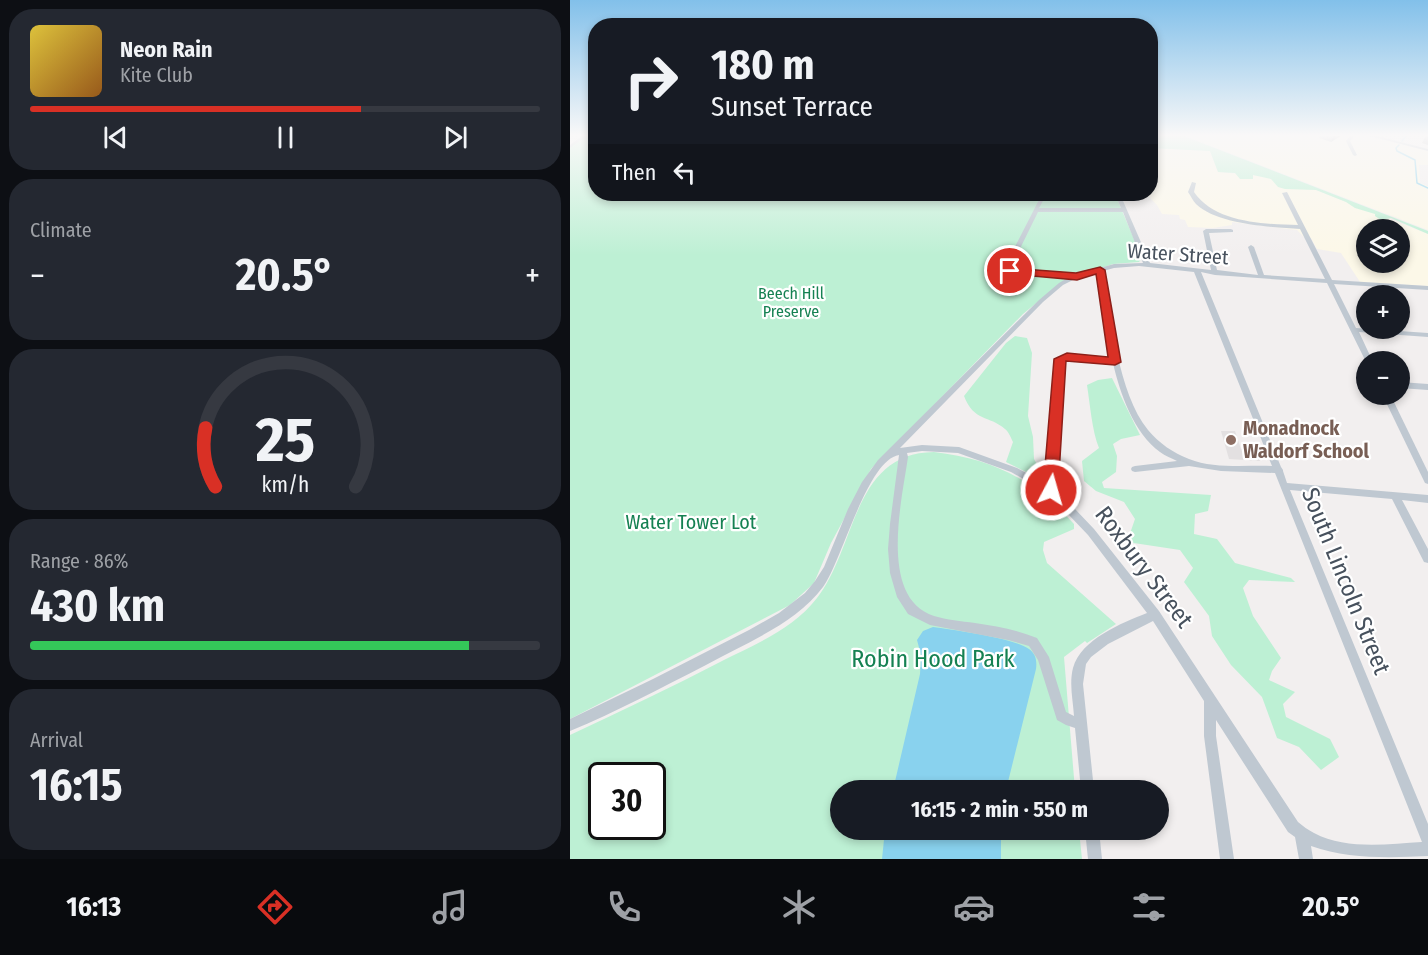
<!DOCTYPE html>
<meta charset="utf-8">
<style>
body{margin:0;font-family:"Fira Sans Condensed",sans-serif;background:#242831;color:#f1f3f6;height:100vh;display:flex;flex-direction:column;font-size:22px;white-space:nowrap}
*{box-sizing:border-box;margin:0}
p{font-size:20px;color:#9ea1a6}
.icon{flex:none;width:33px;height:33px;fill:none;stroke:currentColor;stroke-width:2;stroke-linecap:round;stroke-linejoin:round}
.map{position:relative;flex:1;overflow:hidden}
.panel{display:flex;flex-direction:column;gap:9px;padding:9px;background:#0d0f14;width:570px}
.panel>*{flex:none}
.top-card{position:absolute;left:18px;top:18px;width:570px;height:183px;border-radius:24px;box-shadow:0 3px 9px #0003;background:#171b24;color:#f1f3f6;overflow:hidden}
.buttons{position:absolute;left:786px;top:219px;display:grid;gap:12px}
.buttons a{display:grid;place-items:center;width:54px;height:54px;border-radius:50%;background:#171b24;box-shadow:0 3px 9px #0003;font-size:30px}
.speed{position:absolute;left:18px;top:762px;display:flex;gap:12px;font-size:30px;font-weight:700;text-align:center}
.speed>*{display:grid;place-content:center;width:78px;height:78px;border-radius:50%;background:#171b24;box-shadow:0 3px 9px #0003;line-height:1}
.speed .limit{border:3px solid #111;border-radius:9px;background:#fff;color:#111}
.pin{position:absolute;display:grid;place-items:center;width:51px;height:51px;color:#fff;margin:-26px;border:3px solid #fff;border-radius:50%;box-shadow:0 2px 6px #0007}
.me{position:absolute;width:66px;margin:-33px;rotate:6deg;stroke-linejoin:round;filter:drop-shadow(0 0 4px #0008)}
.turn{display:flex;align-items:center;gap:21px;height:126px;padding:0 24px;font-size:27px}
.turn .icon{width:78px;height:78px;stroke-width:2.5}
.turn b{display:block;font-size:42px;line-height:51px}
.then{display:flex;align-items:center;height:57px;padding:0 24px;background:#0003;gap:12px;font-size:22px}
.big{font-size:45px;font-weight:700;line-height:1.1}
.panel .widget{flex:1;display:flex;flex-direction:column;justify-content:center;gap:9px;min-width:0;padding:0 21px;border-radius:24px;background:#242831}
.panel .dial{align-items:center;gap:0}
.dial svg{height:156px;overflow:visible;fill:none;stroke:#363941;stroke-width:7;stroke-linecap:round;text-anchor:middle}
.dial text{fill:#f1f3f6;stroke:none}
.song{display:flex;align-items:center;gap:18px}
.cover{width:72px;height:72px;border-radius:9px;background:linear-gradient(135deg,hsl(50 70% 55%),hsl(30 70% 35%))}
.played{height:6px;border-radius:3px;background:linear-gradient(90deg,#d93025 65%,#363941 65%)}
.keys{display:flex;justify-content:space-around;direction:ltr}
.heat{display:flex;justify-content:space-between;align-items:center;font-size:33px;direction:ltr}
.charge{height:9px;border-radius:4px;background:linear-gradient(90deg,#34c759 86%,#363941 0)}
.trip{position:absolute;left:260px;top:780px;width:339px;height:60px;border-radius:30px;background:#171b24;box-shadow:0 3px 9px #0003;font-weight:700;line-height:60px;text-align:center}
.tab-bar{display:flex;height:96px;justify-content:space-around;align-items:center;background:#090b0e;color:#9ea1a6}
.tab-bar .icon{width:42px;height:42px}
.tab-bar .active{color:#d93025}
.tab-bar b{font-size:27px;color:#f1f3f6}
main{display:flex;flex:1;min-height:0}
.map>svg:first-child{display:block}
</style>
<main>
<section class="panel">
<div class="widget">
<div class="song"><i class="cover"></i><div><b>Neon Rain</b><p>Kite Club</p></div></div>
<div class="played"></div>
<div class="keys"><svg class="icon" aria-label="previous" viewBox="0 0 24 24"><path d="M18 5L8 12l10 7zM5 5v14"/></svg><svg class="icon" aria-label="pause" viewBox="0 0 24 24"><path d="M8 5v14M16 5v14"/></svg><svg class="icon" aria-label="next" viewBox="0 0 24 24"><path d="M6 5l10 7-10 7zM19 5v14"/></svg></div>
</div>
<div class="widget"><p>Climate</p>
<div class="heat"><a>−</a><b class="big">20.5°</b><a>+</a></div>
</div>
<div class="widget dial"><svg viewBox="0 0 100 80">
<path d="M14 69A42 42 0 1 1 86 69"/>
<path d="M14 69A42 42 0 0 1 9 39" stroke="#d93025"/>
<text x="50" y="56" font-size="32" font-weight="700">25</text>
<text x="50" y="72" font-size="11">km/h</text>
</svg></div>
<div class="widget"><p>Range · 86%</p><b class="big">430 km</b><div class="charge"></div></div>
<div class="widget"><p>Arrival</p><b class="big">16:15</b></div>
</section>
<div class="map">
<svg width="858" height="859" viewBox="0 0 858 859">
<rect width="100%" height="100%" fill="#f2efef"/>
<g fill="#fcf8e8" fill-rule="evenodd">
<polygon points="613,135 793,135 858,151 858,165 849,165 850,183 858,186 858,230"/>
<path d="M581 148 640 151 648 172 692 176 746 190 858 234V286L790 282 771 253 747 249 741 238 734 237 727 230 662 222V225L643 228 618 227 615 220 610 219 609 215 592 214 587 205 576 194H580ZM796 230H830V262H796Z"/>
</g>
<polygon fill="#e3e0e1" points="651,431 665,431 671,449 686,449 690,461 659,459"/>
<g fill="#bdf0d4" fill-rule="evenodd">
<polygon points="17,135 25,135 26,194 545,194 572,258 569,262 543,264 493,281 453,314 301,469 261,543 244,583 220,605 0,719 0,147"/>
<polygon points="580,135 611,135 858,231 858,234 821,218 811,220 805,216 805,214 785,208 776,202 746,190 715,189 708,187 701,179 683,175 683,179 670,179 665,173 648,172 640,151 581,148"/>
<path d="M445 336 457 338 462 353 458 416 463 437 464 459 471 472 470 479 436 462 443 442C441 438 439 432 435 429 419 415 404 422 394 396L436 343Z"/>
<path d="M542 378 570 435 551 439 543 444 547 456 546 472 532 482 534 488 641 495 638 511 625 514 624 534 647 539 665 563 721 578 725 582 679 580 673 588 683 616 711 658 702 671 699 680 725 692 713 704 716 717 760 739 769 757 751 770 729 747 707 738 692 697 661 665 642 636 639 616 614 582 623 568 610 550 557 542 565 519 554 502 526 491 514 481 512 461 529 448C522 431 520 404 517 385L528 380Z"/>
<path d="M364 452C424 459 464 480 504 524V529L474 542 473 550 477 563 546 624 517 643 515 641 494 657 505 790H270V830H509L512 859H0V735C51 711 102 687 152 661 186 644 223 629 247 598 287 547 282 453 364 452ZM32 776H82V826H32Z"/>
</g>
<g fill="#89d2ee">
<path d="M363 627C384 630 444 638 459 649 466 654 467 661 466 669L436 790H323L350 674 351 655 347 640 353 631Z"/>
<polygon points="453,783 499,784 500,790 454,790"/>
<polygon points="315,830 431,830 431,859 312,859"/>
</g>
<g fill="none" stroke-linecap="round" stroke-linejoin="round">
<g stroke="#89d2ee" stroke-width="1.5">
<polyline points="832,141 837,135"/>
<polyline points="829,145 826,148 827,151 845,160 847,183 858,188"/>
</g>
<g fill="#bfc8d1" fill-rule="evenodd">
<polygon points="13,135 18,135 0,148 0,145"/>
<polygon points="781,135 785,135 780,141 787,155 785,156 783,155 776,141"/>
<polygon points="796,135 803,135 858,149 858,151"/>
<path d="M622 182 626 183 624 192C645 223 694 224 728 225L712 193 717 192 762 280 858 286V290L764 284 786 328 858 333V337L789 332 803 362H796L757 283 645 275 631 272 711 467 713 470V471L717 483 858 495V503L832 500 858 549V563L854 562 822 499 720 490 858 824V856C818 858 778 859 741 846L743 859H729L725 837 718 832 646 720V736L664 859H650L634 736V701L583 621 538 644 521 657 516 664 513 684 524 790H511L505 728 496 725 487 720 468 660 459 646 438 640 360 625 338 614 327 597 320 573 318 549 320 524 329 455C297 460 272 561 253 587 225 624 176 643 136 665 91 688 46 712 0 731V719L83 679 179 630 209 613 235 593 245 581 254 567 278 509 292 482 308 460 469 300 489 283 499 277 436 272 433 270 472 194H477L469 208H551L545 194H550L580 263 641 270 633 231 636 229H661L663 230V232L639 233 647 270 688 275 678 247 681 245 684 247 694 275 755 279 730 229C702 227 648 225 626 204 623 201 621 196 618 192ZM468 212H553L573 263 544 264 505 275 440 269ZM569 266 624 272 702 466C675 465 644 469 619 459 603 453 589 443 578 430 548 393 541 317 533 271L544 268ZM527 272 542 358 497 355 487 357 486 359 477 484 447 468 389 447 352 445 330 448 473 302 493 285 509 277ZM497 359 543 363C550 394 564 433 590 452 595 456 602 458 607 461L565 466 562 467 561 469 562 471 565 472 619 466 651 471 705 473 852 842C817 844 776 850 744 833 738 830 733 826 728 822L589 611 524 529 486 489 494 360ZM352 451 388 453 441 472 478 493 518 535 577 613C552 623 511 639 503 668 499 684 503 700 504 716L496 712 479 657 467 638C447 630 426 626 405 623 391 621 377 620 364 616 308 598 332 500 338 457L337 453Z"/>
<polygon points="830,382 858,384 858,390 830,388"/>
<polygon points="812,394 820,394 858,472 858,484 855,483 854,481"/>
<polygon points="515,830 529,830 532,859 518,859"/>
</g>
</g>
<g fill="#afb1b6">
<polygon points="749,135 772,135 761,142 749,138 750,135"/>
<polygon points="856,135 858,135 858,145 852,143"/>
</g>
<polygon fill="#8f9094" points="764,135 772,135 761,142"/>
<linearGradient id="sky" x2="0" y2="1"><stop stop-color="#82c0ea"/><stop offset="0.53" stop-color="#f9f8f8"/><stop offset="1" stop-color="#f9f8f8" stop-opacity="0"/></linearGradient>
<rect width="858" height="255" fill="url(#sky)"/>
<polygon fill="#d93025" stroke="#8d1f18" stroke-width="1.5" points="530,267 535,270 551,362 545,365 496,361 488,490 486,494 475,494 473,490 484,359 497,353 538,357 526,274 507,280 440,274 435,271 440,268 506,273"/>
<circle fill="#8d6e63" stroke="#fff" stroke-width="2" cx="661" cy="440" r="6"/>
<g text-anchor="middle" stroke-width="4.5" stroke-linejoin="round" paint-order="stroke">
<g font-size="16" fill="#158152" stroke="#fff">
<text x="221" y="299">Beech Hill<tspan x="221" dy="18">Preserve</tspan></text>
</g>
<g font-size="20" fill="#47515d" stroke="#fff">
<text transform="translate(608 254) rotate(4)" y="7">Water Street</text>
</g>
<g font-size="20" font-weight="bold" fill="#785e54" stroke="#fff" text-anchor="start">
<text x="673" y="435">Monadnock<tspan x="673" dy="23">Waldorf School</tspan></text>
</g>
<g font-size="20" fill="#158152" stroke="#fff">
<text x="121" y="529">Water Tower Lot</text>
</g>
<g font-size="24" fill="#47515d" stroke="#fff">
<text transform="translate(574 567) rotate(53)" y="8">Roxbury Street</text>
<text transform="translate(776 581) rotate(68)" y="8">South Lincoln Street</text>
</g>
<g font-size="24" fill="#158152" stroke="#fff">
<text x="363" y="667">Robin Hood Park</text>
</g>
</g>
</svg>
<div class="buttons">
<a><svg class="icon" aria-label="layers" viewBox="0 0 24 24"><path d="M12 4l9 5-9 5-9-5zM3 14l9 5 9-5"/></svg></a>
<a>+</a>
<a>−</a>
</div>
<div class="speed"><div class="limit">30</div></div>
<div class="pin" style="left:440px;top:271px;background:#d93025"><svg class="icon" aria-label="arrive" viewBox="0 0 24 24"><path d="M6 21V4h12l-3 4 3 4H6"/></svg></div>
<svg class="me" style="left:481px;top:490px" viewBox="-20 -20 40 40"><circle r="17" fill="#d93025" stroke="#fff" stroke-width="3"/><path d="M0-11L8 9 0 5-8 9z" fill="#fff"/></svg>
<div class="trip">16:15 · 2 min · 550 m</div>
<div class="top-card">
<div class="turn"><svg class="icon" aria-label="right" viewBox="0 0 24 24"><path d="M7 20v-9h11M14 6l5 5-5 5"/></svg><div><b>180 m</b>Sunset Terrace</div></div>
<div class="then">Then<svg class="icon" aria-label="left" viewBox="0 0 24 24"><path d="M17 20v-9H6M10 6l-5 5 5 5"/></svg></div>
</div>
</div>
</main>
<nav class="tab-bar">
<b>16:13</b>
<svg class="icon active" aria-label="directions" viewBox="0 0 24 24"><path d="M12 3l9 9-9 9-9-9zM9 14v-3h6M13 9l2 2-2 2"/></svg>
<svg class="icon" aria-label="music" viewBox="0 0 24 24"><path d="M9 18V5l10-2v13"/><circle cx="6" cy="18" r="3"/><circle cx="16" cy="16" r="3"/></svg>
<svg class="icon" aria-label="phone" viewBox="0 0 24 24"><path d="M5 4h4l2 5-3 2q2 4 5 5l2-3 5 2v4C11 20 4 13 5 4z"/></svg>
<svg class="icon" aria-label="climate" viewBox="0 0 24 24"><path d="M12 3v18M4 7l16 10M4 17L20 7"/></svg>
<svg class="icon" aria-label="car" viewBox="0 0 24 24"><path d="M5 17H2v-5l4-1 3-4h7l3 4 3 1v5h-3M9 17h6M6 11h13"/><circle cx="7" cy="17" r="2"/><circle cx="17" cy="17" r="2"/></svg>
<svg class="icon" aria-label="filters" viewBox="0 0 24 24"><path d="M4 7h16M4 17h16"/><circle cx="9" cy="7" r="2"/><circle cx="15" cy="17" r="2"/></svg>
<b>20.5°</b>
</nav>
